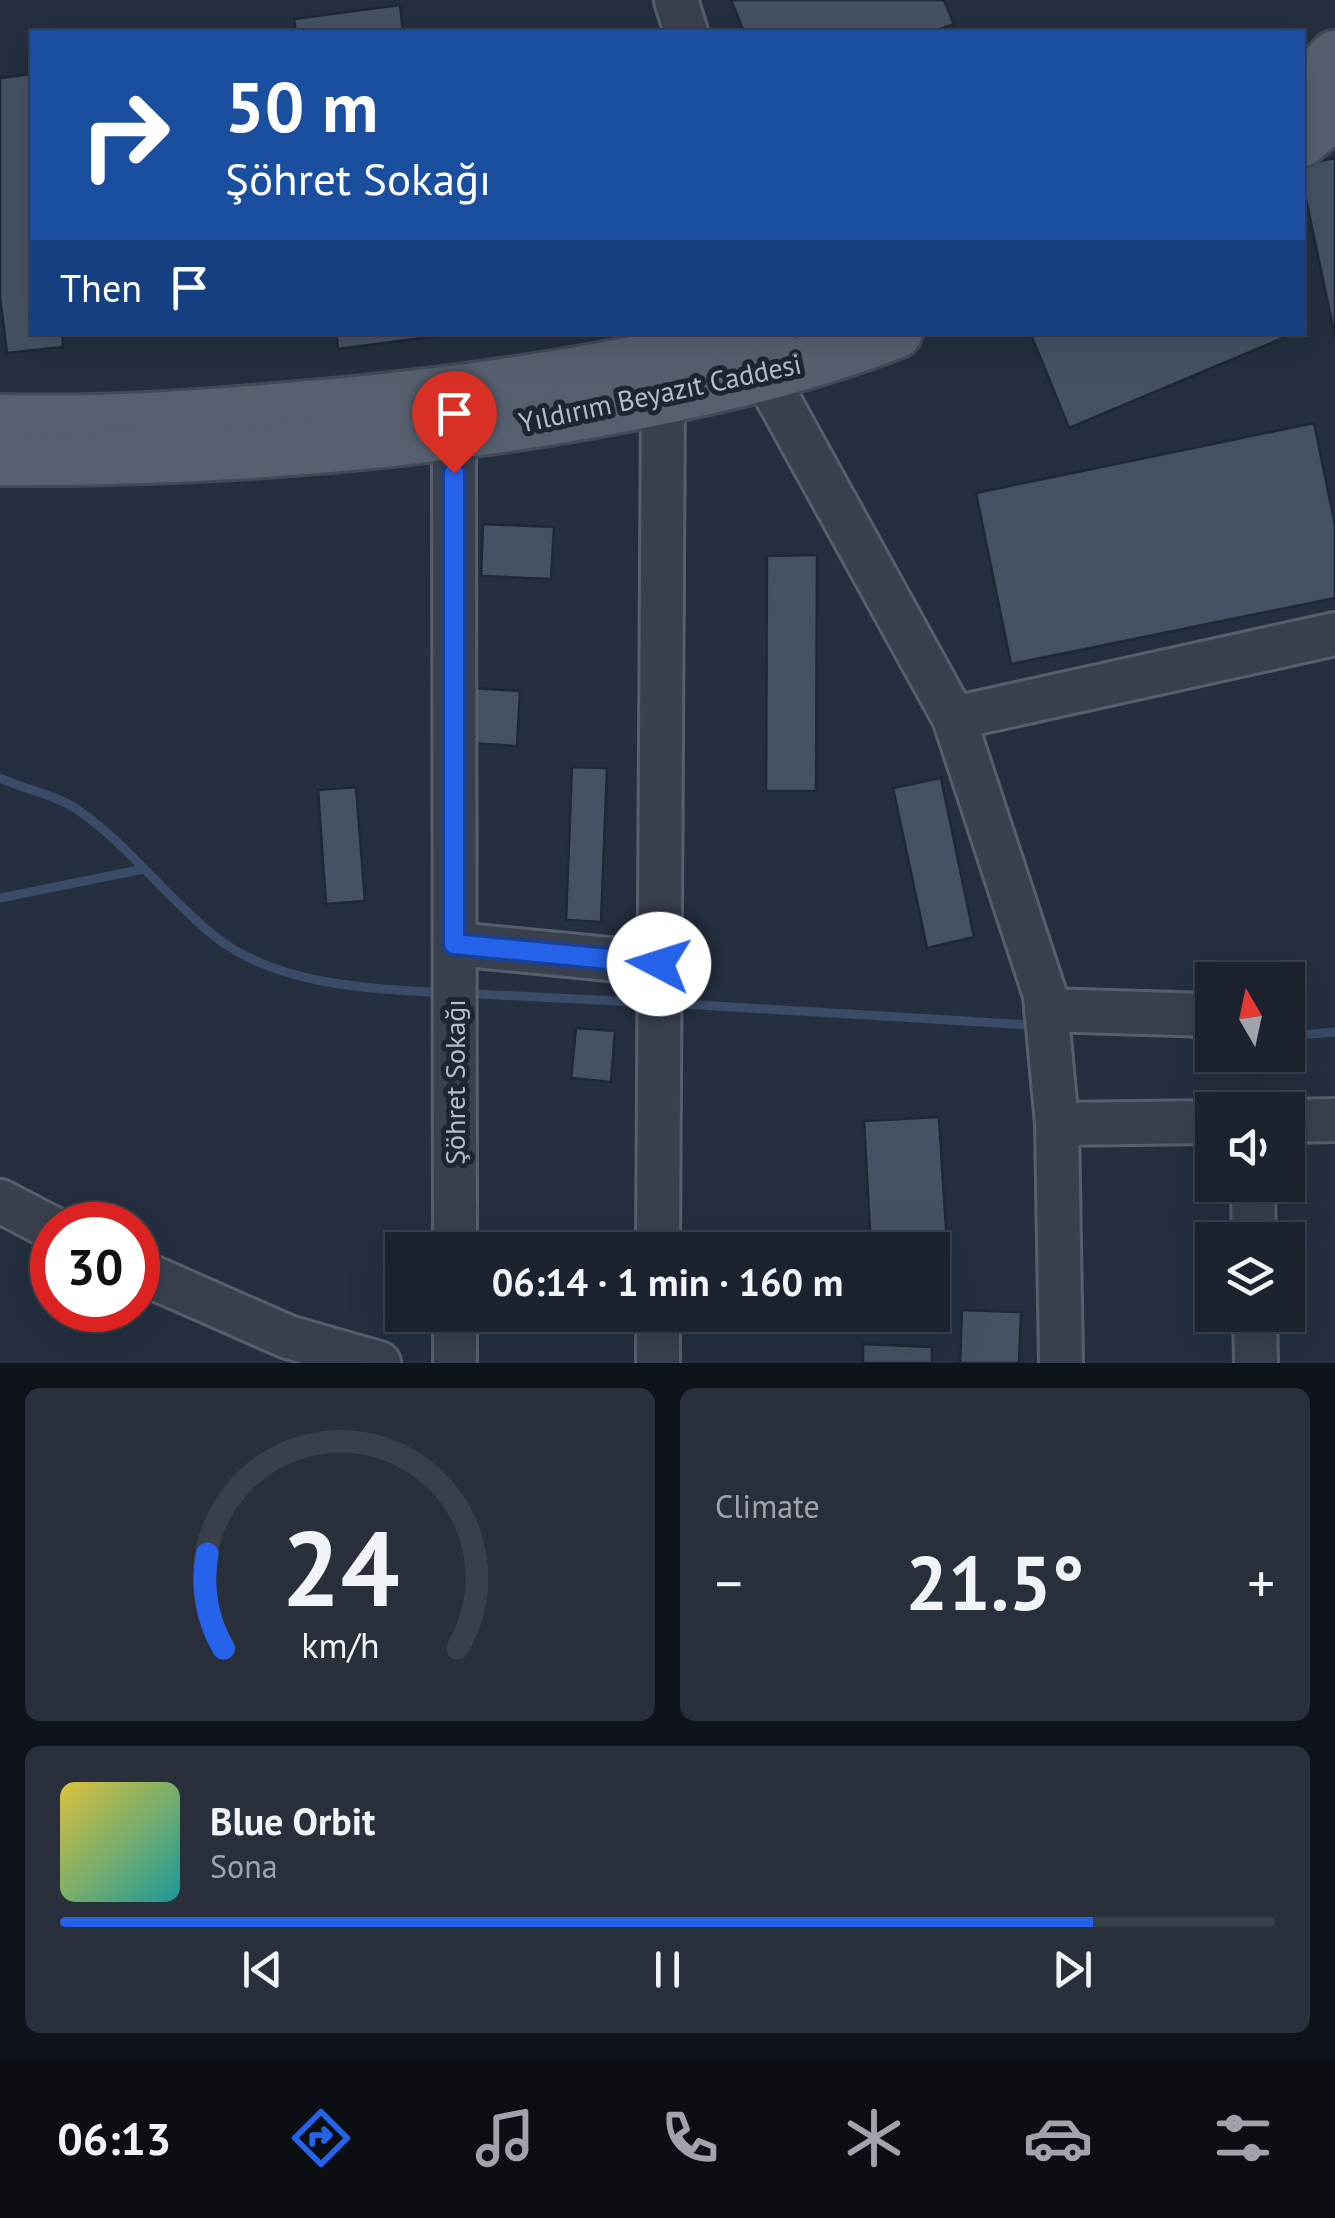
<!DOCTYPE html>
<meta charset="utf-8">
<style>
body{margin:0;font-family:"PT Sans",sans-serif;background:#292f3b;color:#f1f3f6;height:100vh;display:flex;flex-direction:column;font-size:38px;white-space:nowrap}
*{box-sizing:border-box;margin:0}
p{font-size:32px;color:#a0a4aa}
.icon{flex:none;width:55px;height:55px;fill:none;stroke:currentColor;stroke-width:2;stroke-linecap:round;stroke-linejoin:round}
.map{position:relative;height:1363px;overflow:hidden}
.side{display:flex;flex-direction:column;gap:25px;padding:25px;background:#0f131a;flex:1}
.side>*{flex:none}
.guide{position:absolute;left:30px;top:30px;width:1275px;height:305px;border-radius:0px;box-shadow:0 10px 40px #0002,0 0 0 2px #3a404b;background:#1a4fa0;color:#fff;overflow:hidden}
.needle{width:65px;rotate:351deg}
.fabs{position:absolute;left:1195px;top:962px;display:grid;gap:20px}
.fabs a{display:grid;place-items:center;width:110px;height:110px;border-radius:0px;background:#1c232f;box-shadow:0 10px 40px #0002,0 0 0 2px #3a404b;font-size:50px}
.speed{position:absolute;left:30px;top:1202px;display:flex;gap:20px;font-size:50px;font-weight:700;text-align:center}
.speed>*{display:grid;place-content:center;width:130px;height:130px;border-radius:50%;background:#1c232f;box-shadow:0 10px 40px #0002,0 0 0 2px #3a404b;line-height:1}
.speed .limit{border:15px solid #d22;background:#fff;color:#111}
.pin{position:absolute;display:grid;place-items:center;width:85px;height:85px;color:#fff;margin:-102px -42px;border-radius:50% 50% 50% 0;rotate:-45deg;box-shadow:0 0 10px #0007}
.pin .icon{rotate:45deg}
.me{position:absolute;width:110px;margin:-55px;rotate:275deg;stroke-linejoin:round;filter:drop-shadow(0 0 8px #0008)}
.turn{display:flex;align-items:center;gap:35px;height:210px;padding:0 30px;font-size:45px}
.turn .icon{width:130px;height:130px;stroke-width:2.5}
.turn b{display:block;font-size:70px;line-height:85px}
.then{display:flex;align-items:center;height:95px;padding:0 30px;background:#0003;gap:20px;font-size:38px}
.big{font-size:75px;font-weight:700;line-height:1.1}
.side .widget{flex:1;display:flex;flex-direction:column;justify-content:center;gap:15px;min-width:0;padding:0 35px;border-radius:15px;background:#292f3b}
.side .dial{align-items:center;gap:0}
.dial svg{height:260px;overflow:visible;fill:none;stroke:#3a404b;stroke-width:7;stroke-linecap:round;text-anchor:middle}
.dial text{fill:#f1f3f6;stroke:none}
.song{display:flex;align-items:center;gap:30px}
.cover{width:120px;height:120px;border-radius:15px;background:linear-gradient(135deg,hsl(50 70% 55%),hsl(180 70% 35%))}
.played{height:10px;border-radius:5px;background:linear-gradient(90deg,#2563eb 85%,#3a404b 85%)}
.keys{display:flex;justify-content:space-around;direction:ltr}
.heat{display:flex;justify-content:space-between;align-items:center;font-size:55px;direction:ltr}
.side .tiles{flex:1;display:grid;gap:25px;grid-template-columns:1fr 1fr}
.widget:last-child{grid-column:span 2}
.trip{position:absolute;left:385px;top:1232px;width:565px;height:100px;border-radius:0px;background:#1c232f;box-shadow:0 10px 40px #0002,0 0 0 2px #3a404b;font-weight:700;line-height:100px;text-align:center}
.tabs{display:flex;height:160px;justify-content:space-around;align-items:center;background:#0b0e13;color:#a0a4aa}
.tabs .icon{width:70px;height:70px}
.tabs .active{color:#2563eb}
.tabs b{font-size:45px;color:#f1f3f6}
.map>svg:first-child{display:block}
</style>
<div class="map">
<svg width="1335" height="1363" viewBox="0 0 1335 1363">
<rect width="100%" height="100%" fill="#252f3f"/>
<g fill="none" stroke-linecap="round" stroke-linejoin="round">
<g stroke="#3a4c68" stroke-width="9">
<path d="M0 778C24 789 56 795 78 810 130 846 168 900 218 939 277 983 359 988 430 992"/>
<polyline points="0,898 144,869"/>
<polyline points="476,994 636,1002"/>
<polyline points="682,1004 1032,1025"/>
<polyline points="1193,1035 1212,1037"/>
<polyline points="1288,1036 1335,1032"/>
</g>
</g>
<g fill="#465163" stroke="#202836" stroke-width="2.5">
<polygon points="731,0 944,0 954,24 932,32 744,32"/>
<polygon points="400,5 403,32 296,32 294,19"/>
<polygon points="31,74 32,332 62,332 63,347 7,353 0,297 0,78"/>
<polygon points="1335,158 1335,337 1302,180 1302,165"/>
<polygon points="336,332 444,332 444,335 338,349"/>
<polygon points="1030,332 1289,332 1290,335 1069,428"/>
<polygon points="1314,423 1335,525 1335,598 1011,664 976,493"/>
<polygon points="483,524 554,527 551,579 481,576"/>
<polygon points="817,555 816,791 766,791 767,556"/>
<polygon points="471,688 520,691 517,746 468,743"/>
<polygon points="572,767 607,768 601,922 566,920"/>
<polygon points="941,778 974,937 927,948 893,788"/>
<polygon points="356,787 365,901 326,904 318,790"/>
<polygon points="576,1028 615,1031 611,1082 571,1078"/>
<polygon points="939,1117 947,1245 871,1249 864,1121"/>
<polygon points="962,1310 1021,1312 1019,1363 960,1363"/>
<polygon points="863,1344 932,1347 932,1363 863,1363"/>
</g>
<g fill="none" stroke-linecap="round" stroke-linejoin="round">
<defs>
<g id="minor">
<polyline points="676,0 686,32"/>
<polyline points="750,348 954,718 1045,995 1057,1124 1061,1363"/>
<polyline points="454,434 455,1250"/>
<polyline points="954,718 1335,634"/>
<polyline points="455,944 659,964"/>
<polyline points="1046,1010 1209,1015"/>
<polyline points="1288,1121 1335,1120"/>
<polyline points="1057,1124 1212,1122"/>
<polyline points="1253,1185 1254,1240"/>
<polyline points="0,1201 52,1228"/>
<polyline points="658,1250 663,399"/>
<polyline points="138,1271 288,1337 379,1363"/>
<polyline points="455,1315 455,1363"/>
<polyline points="1255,1315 1256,1363"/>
<polyline points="658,1363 658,1315"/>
</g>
<g id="major">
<polyline points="1302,93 1335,57"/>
<polyline points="1302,140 1335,112"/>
<path d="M0 421C113 424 222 415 334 405 481 391 626 370 769 332"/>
<path d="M0 459C198 460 393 447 589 412 693 393 798 370 896 332"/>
</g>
</defs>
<use href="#minor" stroke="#575f6d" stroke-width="48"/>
<use href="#major" stroke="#424a58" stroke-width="58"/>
<use href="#minor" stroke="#39414f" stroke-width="42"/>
<use href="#major" stroke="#57606f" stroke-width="52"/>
</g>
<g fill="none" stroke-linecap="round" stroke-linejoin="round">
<defs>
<polyline id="route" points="454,473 454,944 659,964"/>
</defs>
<use href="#route" stroke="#184099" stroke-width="25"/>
<use href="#route" stroke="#2563eb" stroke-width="18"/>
</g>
<g text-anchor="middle" stroke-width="10" stroke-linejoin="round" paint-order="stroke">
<g font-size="28" fill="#b5bcca" stroke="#1e2634">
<text transform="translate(660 393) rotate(-12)" y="10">Yıldırım Beyazıt Caddesi</text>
<text transform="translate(455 1082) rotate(-90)" y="10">Şöhret Sokağı</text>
</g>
</g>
</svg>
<div class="fabs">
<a><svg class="needle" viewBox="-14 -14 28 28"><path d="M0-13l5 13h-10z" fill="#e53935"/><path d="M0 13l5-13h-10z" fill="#a0a4aa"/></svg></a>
<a><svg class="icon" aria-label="sound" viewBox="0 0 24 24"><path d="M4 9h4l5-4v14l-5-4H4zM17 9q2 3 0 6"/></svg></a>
<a><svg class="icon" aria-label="layers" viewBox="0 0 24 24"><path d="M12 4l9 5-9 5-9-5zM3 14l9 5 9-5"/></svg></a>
</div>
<div class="speed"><div class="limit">30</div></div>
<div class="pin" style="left:454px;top:473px;background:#d93025"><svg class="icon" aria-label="arrive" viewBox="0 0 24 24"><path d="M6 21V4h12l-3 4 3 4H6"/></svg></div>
<svg class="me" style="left:659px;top:964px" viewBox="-20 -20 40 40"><circle r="19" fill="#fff"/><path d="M0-13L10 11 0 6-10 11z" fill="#2563eb"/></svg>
<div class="trip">06:14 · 1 min · 160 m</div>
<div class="guide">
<div class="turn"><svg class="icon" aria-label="right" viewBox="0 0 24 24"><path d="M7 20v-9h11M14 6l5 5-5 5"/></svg><div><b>50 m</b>Şöhret Sokağı</div></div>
<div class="then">Then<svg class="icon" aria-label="arrive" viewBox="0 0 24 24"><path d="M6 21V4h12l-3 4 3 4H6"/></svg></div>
</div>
</div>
<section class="side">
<div class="tiles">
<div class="widget dial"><svg viewBox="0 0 100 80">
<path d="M14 69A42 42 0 1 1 86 69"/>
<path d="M14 69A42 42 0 0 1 9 40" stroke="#2563eb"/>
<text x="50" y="56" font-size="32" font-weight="700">24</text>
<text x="50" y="72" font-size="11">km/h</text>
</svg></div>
<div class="widget"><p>Climate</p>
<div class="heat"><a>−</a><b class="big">21.5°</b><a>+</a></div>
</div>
<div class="widget">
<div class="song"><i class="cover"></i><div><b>Blue Orbit</b><p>Sona</p></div></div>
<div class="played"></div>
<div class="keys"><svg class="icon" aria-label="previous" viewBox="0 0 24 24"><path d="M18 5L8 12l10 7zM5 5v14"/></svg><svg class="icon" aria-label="pause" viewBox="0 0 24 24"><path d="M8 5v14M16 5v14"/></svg><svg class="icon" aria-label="next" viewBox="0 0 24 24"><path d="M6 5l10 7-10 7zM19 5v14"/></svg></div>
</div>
</div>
</section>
<nav class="tabs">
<b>06:13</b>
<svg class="icon active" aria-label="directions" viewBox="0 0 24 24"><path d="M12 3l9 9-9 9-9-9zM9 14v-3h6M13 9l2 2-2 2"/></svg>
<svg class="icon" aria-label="music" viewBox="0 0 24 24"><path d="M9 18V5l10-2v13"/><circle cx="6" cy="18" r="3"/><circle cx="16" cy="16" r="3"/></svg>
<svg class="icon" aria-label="phone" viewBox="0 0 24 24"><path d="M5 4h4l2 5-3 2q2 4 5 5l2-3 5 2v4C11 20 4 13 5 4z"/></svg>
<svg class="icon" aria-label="climate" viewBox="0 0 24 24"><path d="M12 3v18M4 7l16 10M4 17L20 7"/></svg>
<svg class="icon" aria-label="car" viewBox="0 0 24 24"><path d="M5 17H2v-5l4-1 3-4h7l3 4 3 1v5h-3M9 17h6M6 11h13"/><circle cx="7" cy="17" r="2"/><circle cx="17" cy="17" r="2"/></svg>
<svg class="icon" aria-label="filters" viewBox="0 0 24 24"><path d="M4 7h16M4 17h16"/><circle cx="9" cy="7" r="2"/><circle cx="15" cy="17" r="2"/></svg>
</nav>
